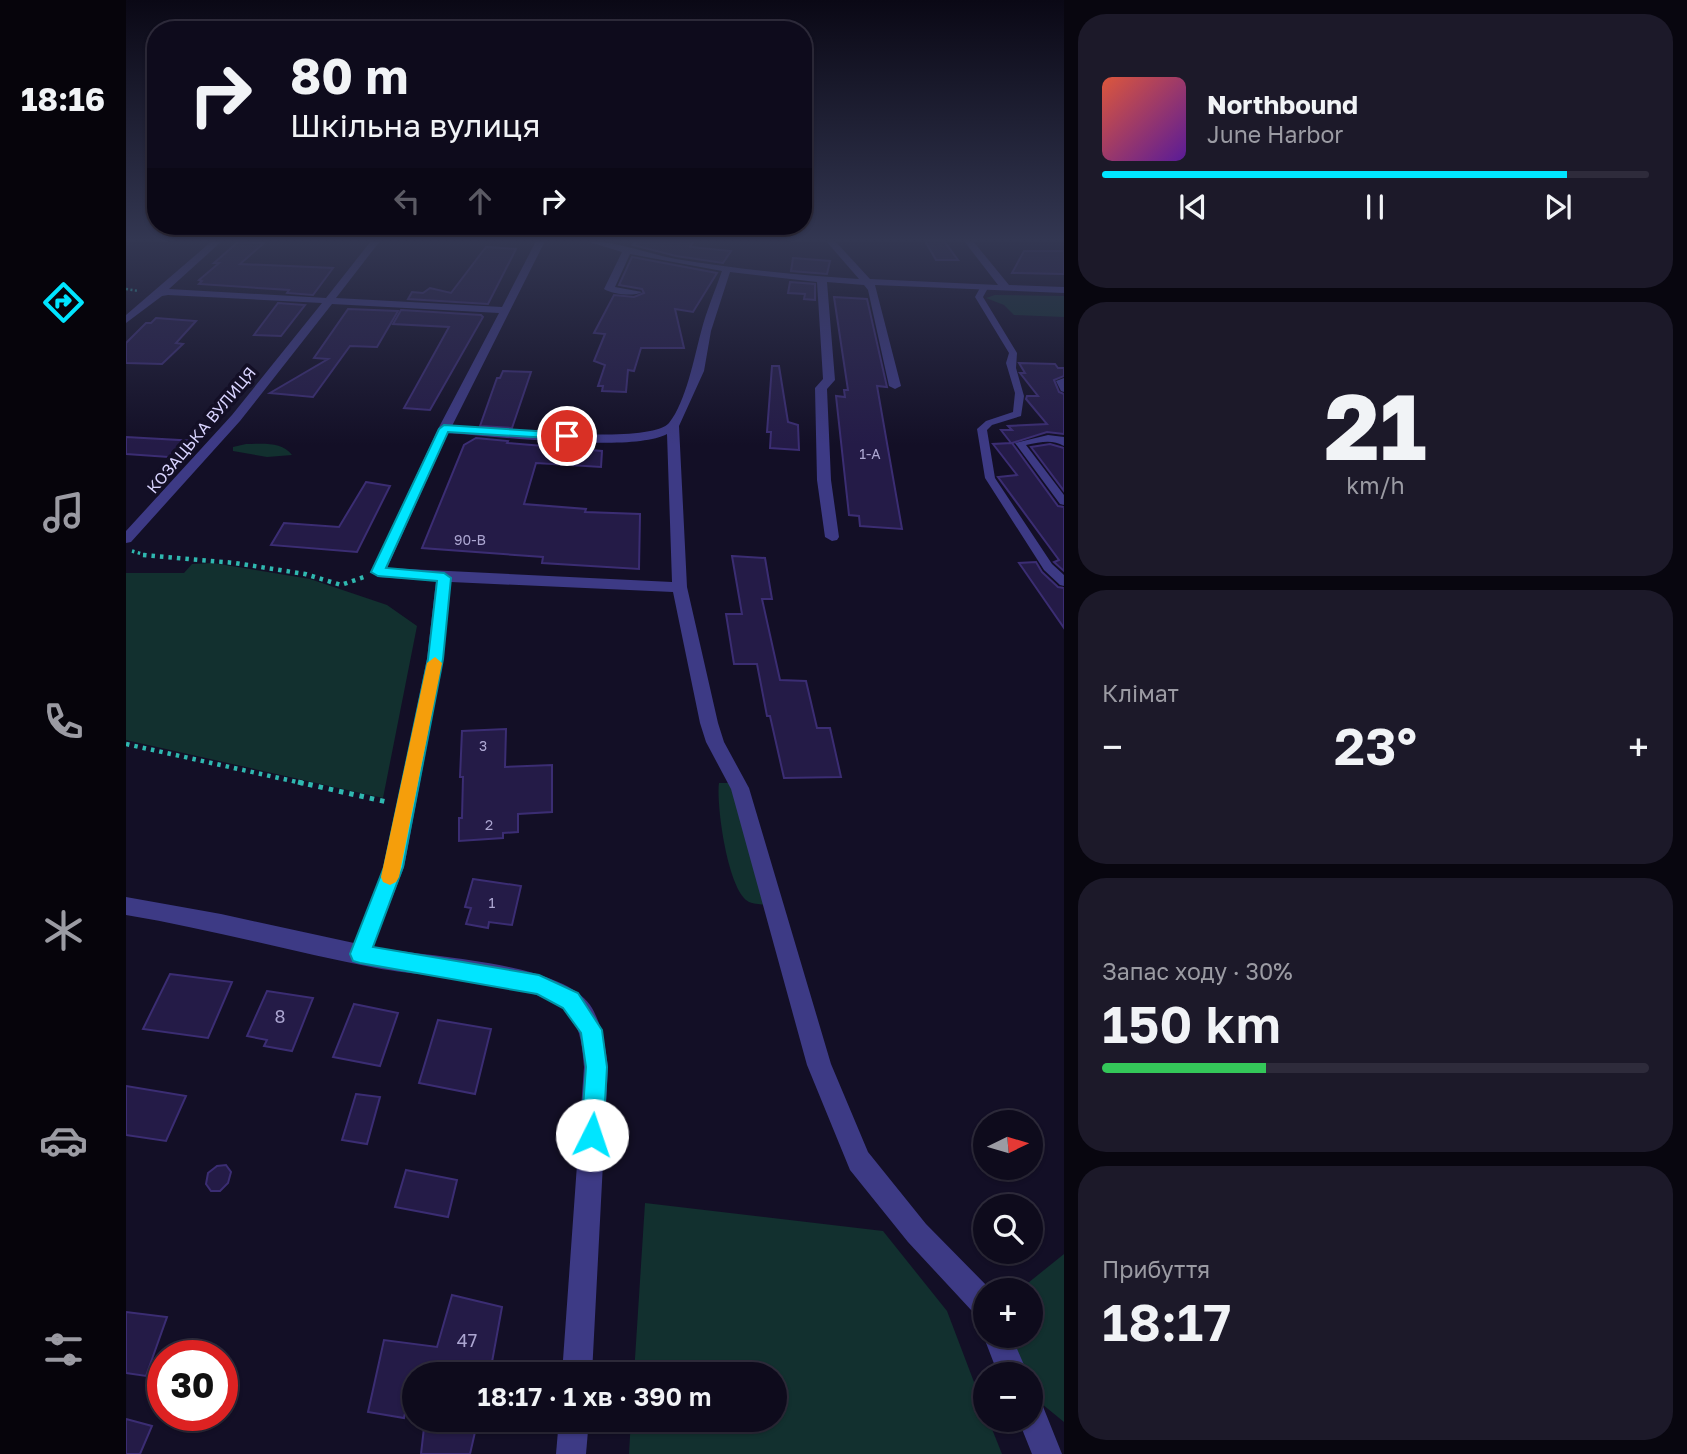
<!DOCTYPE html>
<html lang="uk">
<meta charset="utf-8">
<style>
body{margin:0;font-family:"Golos Text",sans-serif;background:#1c1929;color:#f1f3f6;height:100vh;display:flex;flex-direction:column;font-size:26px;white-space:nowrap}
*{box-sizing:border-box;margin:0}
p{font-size:23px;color:#9b9ba3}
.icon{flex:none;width:38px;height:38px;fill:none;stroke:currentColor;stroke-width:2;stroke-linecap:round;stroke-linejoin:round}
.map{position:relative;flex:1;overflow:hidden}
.side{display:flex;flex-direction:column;gap:14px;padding:14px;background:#08060f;width:623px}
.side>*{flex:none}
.guide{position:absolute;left:21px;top:21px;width:665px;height:214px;border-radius:28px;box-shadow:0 2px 5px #0004,0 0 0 2px #2e2b3b;background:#0e0b1c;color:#f1f3f6;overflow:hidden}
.needle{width:46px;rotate:85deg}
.buttons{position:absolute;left:847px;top:1110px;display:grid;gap:14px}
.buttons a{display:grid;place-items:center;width:70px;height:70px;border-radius:50%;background:#0e0b1c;box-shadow:0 2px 5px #0004,0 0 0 2px #2e2b3b;font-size:35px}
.speed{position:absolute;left:21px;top:1340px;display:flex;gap:14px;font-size:35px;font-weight:700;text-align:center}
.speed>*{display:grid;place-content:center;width:91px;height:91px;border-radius:50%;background:#0e0b1c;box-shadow:0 2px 5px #0004,0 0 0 2px #2e2b3b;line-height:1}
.speed .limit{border:10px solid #d22;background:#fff;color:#111}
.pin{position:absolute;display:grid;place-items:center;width:60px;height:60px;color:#fff;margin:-30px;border:4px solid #fff;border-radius:50%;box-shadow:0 2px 7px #0007}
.me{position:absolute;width:77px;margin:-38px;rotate:4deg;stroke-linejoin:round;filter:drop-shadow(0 0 5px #0008)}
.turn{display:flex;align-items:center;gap:24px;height:147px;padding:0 28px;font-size:32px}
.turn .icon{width:91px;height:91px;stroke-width:2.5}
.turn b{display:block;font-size:49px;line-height:60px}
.lanes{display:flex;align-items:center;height:66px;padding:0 28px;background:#0003;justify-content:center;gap:35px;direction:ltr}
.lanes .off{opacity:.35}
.big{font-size:52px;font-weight:600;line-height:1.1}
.side .tile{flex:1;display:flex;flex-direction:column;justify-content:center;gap:10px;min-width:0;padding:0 24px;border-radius:28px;background:#1c1929}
.side .dial{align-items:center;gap:0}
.dial b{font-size:91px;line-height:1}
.song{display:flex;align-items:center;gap:21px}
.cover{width:84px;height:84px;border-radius:10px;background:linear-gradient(135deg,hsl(10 70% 55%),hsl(270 70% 35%))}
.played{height:7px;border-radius:4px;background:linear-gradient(90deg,#00e5ff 85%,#2e2b3b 85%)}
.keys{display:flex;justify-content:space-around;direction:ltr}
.heat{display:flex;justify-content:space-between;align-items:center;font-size:38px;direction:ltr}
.charge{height:10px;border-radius:5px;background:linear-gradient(90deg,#34c759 30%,#2e2b3b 0)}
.trip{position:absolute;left:276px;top:1362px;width:385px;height:70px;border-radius:35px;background:#0e0b1c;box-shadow:0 2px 5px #0004,0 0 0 2px #2e2b3b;font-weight:600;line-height:70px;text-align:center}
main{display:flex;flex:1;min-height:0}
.tab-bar{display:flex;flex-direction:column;width:126px;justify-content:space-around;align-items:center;background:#06040b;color:#9b9ba3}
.tab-bar .icon{width:49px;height:49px}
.tab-bar .on{color:#00e5ff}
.tab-bar b{font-size:32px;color:#f1f3f6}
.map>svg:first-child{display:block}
</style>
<main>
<nav class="tab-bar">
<b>18:16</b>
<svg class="icon on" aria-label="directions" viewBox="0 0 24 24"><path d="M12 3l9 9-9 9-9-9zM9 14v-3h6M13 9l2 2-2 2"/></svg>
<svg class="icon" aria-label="music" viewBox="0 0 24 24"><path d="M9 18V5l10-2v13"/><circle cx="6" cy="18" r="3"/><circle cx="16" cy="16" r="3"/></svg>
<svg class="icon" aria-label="phone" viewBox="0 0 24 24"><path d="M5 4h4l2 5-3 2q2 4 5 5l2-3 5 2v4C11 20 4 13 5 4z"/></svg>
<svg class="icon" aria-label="climate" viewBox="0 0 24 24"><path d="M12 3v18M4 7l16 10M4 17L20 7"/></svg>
<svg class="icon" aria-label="car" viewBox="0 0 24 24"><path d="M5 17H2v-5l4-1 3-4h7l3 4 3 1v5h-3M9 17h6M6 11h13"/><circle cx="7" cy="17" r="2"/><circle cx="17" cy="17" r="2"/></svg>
<svg class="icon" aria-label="filters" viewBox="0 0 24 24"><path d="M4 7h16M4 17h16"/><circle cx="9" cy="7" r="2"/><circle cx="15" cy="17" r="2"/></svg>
</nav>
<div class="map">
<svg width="938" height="1454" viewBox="0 0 938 1454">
<rect width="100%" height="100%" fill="#130f26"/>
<g fill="#12302f">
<polygon points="869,295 938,296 938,317 888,315 878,305 860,298"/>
<path d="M120 444C136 444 156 441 166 455L141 457 107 451V447Z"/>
<polygon points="87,563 184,579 261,605 291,626 257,798 0,740 0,573 58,573 66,564"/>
<path d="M593 783H608L639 905C634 904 627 904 623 902 602 892 590 805 593 783Z"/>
<polygon points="519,1203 757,1231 821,1311 859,1411 859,1419 862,1419 876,1454 503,1454 505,1419 649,1419 649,1374 508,1374"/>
<polygon points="938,1254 938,1422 905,1395 905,1374 894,1374 880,1335 905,1335 905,1290 898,1290 902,1283"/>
</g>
<g fill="#241b47" stroke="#3b2d73" stroke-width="2">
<polygon points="113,241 138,243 114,264 207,268 187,295 161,293 163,290 73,284 76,281 73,280 93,263 88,263"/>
<polygon points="511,241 568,241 564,247 605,251 597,263 550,256 507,245"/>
<polygon points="799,241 818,241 832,260 810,260"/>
<polygon points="360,247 390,249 362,304 282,299 286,292 297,293 304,288 325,293"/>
<polygon points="898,251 938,251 938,274 886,273"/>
<polygon points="506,257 591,273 567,312 549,309 558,348 515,348 508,371 502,370 500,392 476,391 477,386 472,386 479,365 468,361 479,334 468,333 488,295 508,297 518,293 516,289 493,285"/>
<polygon points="667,258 704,261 701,274 665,271"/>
<polygon points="664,282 689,284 689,300 678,299 679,294 662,293"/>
<polygon points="708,297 741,299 761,387 751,386 776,529 734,526 733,516 723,515 710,396 719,397 718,390 722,390"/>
<polygon points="152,303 179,305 155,336 128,335"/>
<polygon points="222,309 272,311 251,347 224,346 187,397 144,393 202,359 188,358"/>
<polygon points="275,310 355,315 357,317 304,410 278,408 323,327 267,324"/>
<polygon points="30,318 70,321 50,343 57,344 36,364 0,363 0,343 20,323 25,323"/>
<polygon points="893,363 929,364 932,368 938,368 938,376 928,380 933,392 938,394 938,434 921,432 886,443 932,506 938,507 938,571 928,562 933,560 872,477 891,475 867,444 885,443 875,430 886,430 882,426 921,424 900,399 901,396 912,396 894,373 899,373"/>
<polygon points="646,366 653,366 662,422 672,425 673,450 644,448 645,432 641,432"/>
<polygon points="377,371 405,372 386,428 354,426 371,378 374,378"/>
<polygon points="0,437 70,441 57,458 0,454"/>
<polygon points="350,438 382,441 381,443 476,451 475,467 410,463 398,504 460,509 459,512 514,514 513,569 416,563 417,557 296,548 338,445"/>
<polygon points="924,444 938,448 938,491 905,447"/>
<polygon points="240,482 264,486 231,552 145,545 158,523 213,527"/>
<polygon points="606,556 639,558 646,599 636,599 654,680 680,681 691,728 704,728 715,777 658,778 644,716 641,716 631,664 608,664 600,614 616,614"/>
<polygon points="910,562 916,572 932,587 938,588 938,628 893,563"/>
<polygon points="380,729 379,767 426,765 426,812 392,814 392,832 377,833 377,838 333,841 333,818 336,818 337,777 334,777 336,731"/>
<polygon points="347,879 395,886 386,925 363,922 362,928 340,924 345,908 339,907"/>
<polygon points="44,974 106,982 82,1038 17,1029"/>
<polygon points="141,991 187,998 166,1051 138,1046 141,1040 121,1036"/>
<polygon points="228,1004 272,1013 254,1066 207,1057"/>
<polygon points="312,1020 365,1029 349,1094 293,1083"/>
<polygon points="0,1086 60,1096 40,1141 0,1135"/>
<polygon points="230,1094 254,1097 241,1144 216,1140"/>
<polygon points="100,1165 105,1172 102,1183 94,1191 85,1191 80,1184 82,1173 91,1166"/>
<polygon points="280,1170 331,1180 322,1217 269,1207"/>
<polygon points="326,1295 376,1307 366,1362 360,1374 287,1374 278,1418 242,1412 258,1340 311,1347"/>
<polygon points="0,1312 41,1317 20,1376 0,1373"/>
<polygon points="0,1419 26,1426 14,1454 0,1454"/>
<polygon points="299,1419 352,1419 344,1454 295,1454"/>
</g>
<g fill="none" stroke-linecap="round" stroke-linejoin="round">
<polyline stroke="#2fb8b0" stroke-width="2.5" stroke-dasharray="2 2.5" stroke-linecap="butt" points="0,289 13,291"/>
<polyline stroke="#2fb8b0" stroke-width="3.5" stroke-dasharray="2.5 3.5" stroke-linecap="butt" points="6,551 23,556"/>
<g stroke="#2fb8b0" stroke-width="4.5" stroke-dasharray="3.5 5" stroke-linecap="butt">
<polyline points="17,555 109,563 179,574 215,585 238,577"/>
<polyline points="0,744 180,784"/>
</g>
<polyline stroke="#2fb8b0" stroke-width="5" stroke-dasharray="4.5 6" stroke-linecap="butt" points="172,782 261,802"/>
<g fill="#3d3a85" fill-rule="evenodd">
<polygon points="855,286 862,288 857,297 891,353 890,368 898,396 895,416 866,425 861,430 869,478 926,564 938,575 938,586 934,585 918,570 859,478 851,429 860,421 887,412 889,393 880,363 883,353 849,297"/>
<polygon points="938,378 938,392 935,391 930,381"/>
<path d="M922 435 938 437V446C926 439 915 442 900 445L938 495V505L934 504 889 443Z"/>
</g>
<g fill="#3d3a85" fill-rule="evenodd">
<path d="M86 241H96L43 289 200 298 245 241H254L210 298 376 307 410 241H419L326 426C361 428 524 446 543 423 560 402 568 358 575 332 580 312 589 291 596 271L504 254 489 287 516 292C508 297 486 294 478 289L496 252 460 241C491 241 519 253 550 259 610 269 671 275 733 279L700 241H709L744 279 872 285 838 241H847L883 285 938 287V293L749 285 775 386 769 389 763 386 742 290 738 285 701 282 709 380 701 389 705 480 713 537 711 540 706 541 699 537 691 480 689 388 697 379 691 282 604 272 585 331 578 371 553 426 561 587 592 723 598 742 623 788 705 1064 742 1152 800 1224 865 1290H859V1322L849 1318 846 1311 782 1242 724 1170 681 1065 605 789 580 742 574 723 547 592 325 582 317 659 278 867 247 947C299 957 433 961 464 1005 476 1023 479 1046 482 1067L466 1374H436L458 1067C456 1046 455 1023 437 1009 396 978 302 978 250 968 167 952 84 929 0 915V897L95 914 228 943 258 867 301 659 310 581 252 577 245 572 312 429 373 313 206 304 114 421 5 542 0 543V531L106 415 196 303 42 295 36 296 0 323V315ZM322 433C368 436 506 453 541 434L546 582 261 568Z"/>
<polygon points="859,1329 859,1335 885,1335 902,1374 872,1374 857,1335"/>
<polygon points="905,1400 916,1404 936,1454 906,1454 892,1419 905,1419"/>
<polygon points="433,1419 463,1419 460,1454 430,1454"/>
</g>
</g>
<linearGradient id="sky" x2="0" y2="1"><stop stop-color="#0a0815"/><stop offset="0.54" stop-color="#333752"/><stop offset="1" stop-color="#333752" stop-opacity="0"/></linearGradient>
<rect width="938" height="445" fill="url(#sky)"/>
<polygon fill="#00e5ff" stroke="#0095a6" stroke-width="2" points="318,425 441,433 447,436 441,439 322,432 260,568 318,573 325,578 317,659 277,867 247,947 413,975 452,993 476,1030 481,1067 477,1135 474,1143 466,1147 458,1143 455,1135 460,1067 455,1033 437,1008 411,994 234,963 227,961 224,954 258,867 302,659 311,581 252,576 245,572 313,429"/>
<polygon fill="#f59e0b" points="309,657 316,663 273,877 270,882 264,885 257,882 255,877 301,663"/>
<g text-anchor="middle" stroke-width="7" stroke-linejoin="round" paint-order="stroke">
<g font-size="14" fill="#aca6d1">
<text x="744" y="459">1-А</text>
<text x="344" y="545">90-В</text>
<text x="357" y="751">3</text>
<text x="363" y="830">2</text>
<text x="366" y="908">1</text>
</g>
<g font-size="16" fill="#d9d4ff" stroke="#130f26">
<text transform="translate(75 430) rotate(-50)" y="6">КОЗАЦЬКА ВУЛИЦЯ</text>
</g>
<g font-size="18" fill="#aca6d1">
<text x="154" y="1023">8</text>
<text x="341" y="1347">47</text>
</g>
</g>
</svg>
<div class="buttons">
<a><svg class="needle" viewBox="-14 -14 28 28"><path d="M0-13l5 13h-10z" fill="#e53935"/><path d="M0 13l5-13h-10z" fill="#9b9ba3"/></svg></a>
<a><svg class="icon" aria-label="search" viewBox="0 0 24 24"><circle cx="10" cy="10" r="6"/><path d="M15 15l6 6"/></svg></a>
<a>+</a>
<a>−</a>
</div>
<div class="speed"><div class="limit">30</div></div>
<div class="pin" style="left:441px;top:436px;background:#d93025"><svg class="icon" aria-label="arrive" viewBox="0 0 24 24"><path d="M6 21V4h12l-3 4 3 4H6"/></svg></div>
<svg class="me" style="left:466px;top:1135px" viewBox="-20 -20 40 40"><circle r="19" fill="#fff"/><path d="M0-13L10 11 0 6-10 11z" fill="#00e5ff"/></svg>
<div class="trip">18:17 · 1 хв · 390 m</div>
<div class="guide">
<div class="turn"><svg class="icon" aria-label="right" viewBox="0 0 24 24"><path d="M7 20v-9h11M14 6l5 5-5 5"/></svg><div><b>80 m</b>Шкільна вулиця</div></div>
<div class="lanes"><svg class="icon off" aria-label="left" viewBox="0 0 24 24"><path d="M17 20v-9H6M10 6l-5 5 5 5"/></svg><svg class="icon off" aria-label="ahead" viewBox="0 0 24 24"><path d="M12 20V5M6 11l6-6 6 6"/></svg><svg class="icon" aria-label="right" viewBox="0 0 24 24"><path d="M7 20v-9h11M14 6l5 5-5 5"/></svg></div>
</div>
</div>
<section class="side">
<div class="tile">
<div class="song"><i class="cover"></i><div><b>Northbound</b><p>June Harbor</p></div></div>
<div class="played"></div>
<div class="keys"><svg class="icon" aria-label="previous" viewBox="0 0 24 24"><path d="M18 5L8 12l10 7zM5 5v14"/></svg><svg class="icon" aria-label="pause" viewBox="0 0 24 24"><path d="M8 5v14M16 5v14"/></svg><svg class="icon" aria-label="next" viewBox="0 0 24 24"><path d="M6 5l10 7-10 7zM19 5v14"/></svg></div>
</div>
<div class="tile dial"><b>21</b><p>km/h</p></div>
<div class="tile"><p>Клімат</p>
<div class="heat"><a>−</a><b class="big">23°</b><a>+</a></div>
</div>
<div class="tile"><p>Запас ходу · 30%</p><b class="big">150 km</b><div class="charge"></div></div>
<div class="tile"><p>Прибуття</p><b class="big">18:17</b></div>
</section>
</main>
